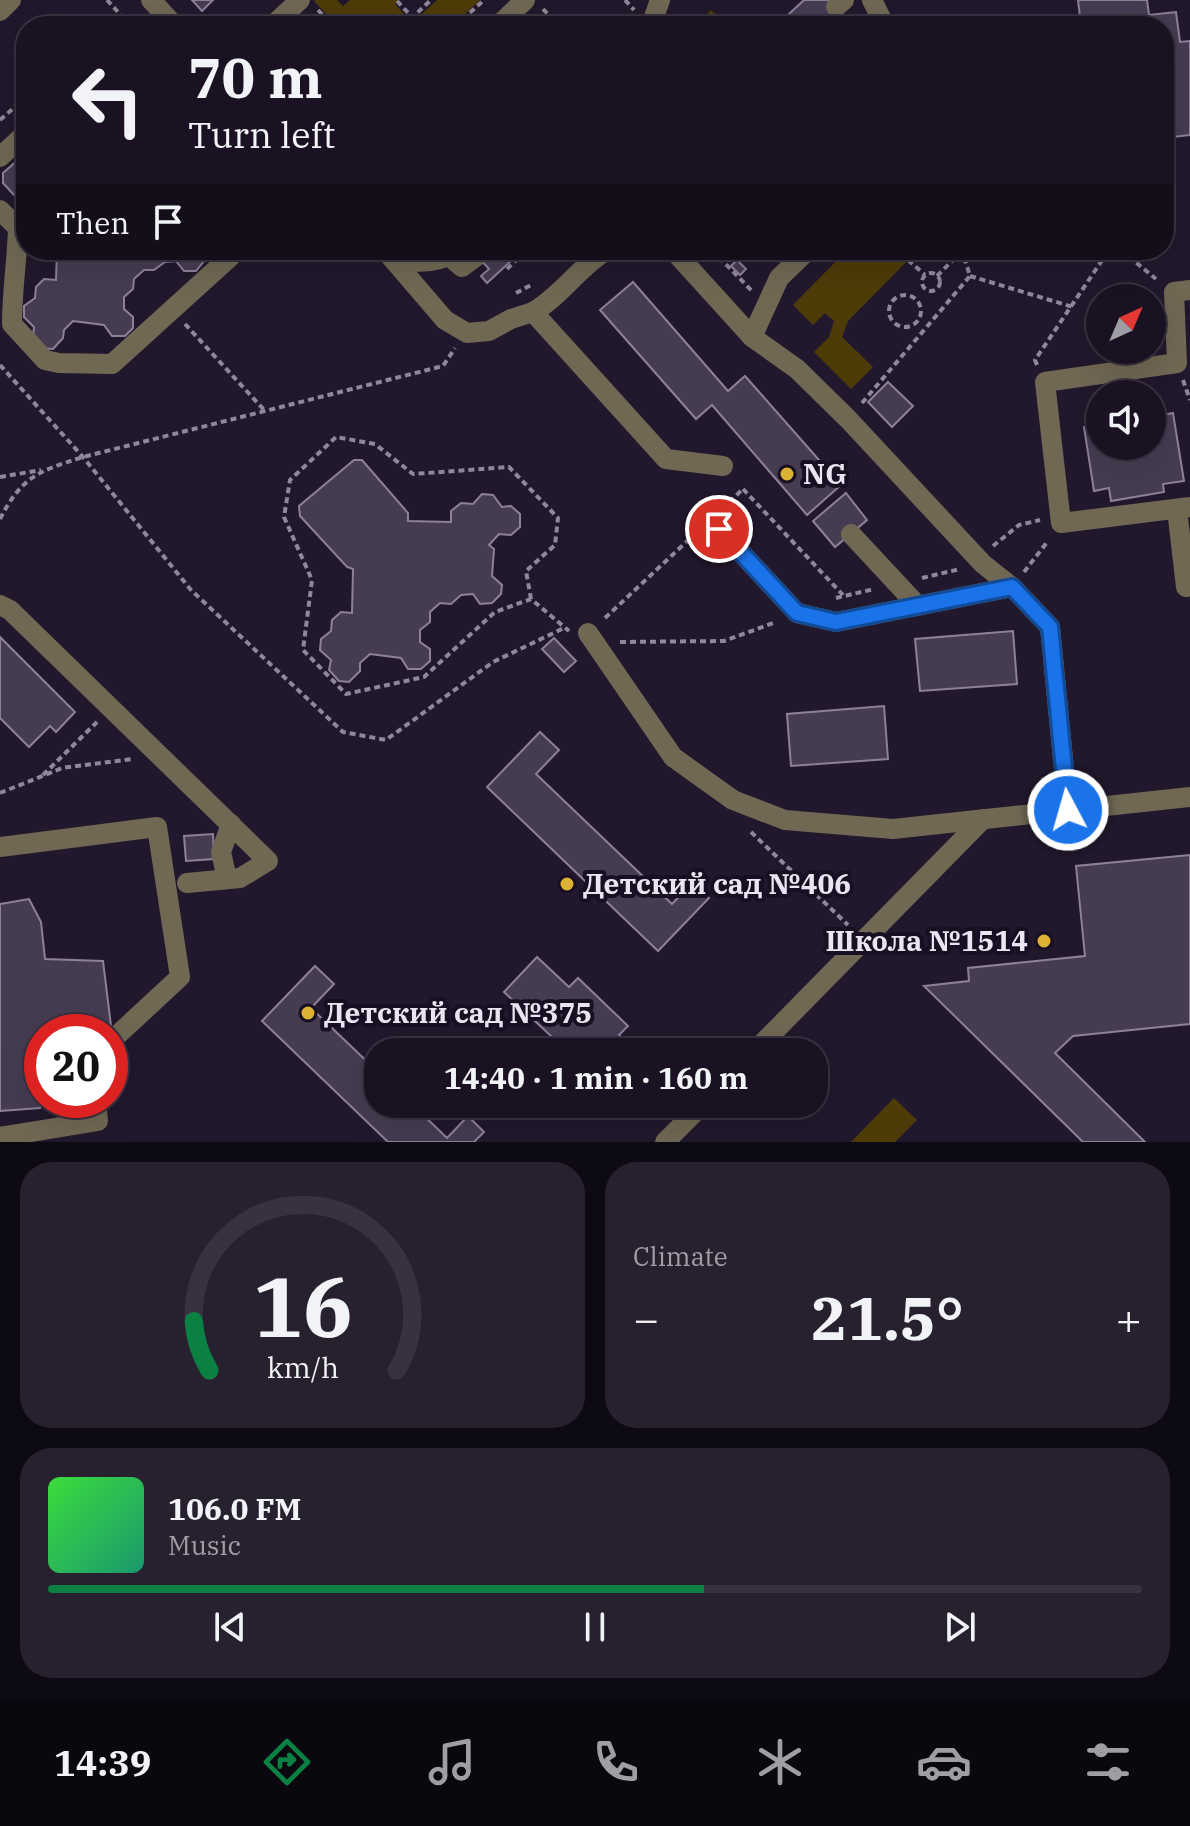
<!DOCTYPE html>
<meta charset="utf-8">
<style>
body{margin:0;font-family:"IBM Plex Serif",serif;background:#27202f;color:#f1f3f6;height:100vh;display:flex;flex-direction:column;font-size:30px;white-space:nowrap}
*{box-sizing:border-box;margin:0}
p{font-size:26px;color:#9f9ea5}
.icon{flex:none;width:44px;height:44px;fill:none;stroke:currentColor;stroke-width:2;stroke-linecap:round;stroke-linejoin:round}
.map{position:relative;height:1142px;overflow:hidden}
.panel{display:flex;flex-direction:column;gap:20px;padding:20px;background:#0e0a13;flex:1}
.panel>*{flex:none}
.hud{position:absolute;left:16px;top:16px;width:1158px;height:244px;border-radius:32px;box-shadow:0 8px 32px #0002,0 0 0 2px #383240;background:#1a1222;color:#f1f3f6;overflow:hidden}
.needle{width:52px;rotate:44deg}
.controls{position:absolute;left:1086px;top:284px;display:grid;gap:16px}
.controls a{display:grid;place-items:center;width:80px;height:80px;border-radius:50%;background:#1a1222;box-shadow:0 8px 32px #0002,0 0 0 2px #383240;font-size:40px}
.speed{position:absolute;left:24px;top:1014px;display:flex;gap:16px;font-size:40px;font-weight:700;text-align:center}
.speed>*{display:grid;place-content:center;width:104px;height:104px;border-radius:50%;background:#1a1222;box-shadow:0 8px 32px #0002,0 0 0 2px #383240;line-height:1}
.speed .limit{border:12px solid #d22;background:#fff;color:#111}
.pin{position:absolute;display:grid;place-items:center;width:68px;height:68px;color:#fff;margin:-34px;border:4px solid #fff;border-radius:50%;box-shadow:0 2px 8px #0007}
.me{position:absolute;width:88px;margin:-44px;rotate:354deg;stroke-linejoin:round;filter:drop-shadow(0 0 6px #0008)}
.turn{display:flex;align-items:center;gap:28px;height:168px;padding:0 40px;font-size:36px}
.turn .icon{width:104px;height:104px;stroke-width:2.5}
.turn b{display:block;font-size:56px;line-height:68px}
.then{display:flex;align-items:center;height:76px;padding:0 40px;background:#0003;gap:16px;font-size:30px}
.big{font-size:60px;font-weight:700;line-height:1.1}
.panel .tile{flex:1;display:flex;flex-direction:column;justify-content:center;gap:12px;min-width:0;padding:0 28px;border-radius:32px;background:#27202f}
.panel .dial{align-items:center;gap:0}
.dial svg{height:208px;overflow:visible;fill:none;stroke:#383240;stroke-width:7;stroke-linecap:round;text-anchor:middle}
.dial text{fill:#f1f3f6;stroke:none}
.song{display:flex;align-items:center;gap:24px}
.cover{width:96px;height:96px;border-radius:12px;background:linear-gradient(135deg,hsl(120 70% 55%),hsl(160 70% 35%))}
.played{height:8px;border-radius:4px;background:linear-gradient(90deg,#0b8043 60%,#383240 60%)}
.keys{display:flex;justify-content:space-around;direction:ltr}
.heat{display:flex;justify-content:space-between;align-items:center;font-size:44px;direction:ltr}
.panel .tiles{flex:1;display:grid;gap:20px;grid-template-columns:1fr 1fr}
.tile:last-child{grid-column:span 2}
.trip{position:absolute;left:364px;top:1038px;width:464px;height:80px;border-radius:32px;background:#1a1222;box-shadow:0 8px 32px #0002,0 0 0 2px #383240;font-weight:700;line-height:80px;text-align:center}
.tab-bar{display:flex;height:128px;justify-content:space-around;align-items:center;background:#0a070e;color:#9f9ea5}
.tab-bar .icon{width:56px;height:56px}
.tab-bar .on{color:#0b8043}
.tab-bar b{font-size:36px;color:#f1f3f6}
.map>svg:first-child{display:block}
</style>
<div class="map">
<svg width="1190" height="1142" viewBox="0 0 1190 1142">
<rect width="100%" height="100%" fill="#22182d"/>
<g fill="#4d3c08">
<polygon points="316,0 337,0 343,6 350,0 399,0 395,4 408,18 399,26 344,26 339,19 335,23 314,1"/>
<polygon points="437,0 480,0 452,26 409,26"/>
<polygon points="711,10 727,26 695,26"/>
<polygon points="847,250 918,250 848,321 842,337 873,367 851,389 814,352 829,337 834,321 825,313 813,325 793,305"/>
<polygon points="894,1098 917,1120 895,1142 851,1142"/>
</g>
<g fill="#463c52" stroke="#8d819a" stroke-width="2">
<polygon points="192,0 213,0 202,11"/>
<polygon points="804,0 830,0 843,15 831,26 776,26"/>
<polygon points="1078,0 1147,0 1149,15 1176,12 1180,42 1190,41 1190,135 1164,138 1164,26 1081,26"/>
<polygon points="26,153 26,208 3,183 3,173"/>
<polygon points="57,250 203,250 205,252 204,261 196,271 184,271 176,261 165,262 154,270 144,270 134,279 133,289 124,297 124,309 133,317 133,328 125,336 112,336 104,325 73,321 64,330 63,338 53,349 42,348 33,337 34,327 24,317 24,306 35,298 36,287 44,279 56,280"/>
<polygon points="472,250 523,250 487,283 481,276 489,269"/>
<polygon points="737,260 746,269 740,275 731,266"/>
<polygon points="633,282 728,391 745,376 841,485 807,515 712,405 696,419 600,310"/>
<polygon points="888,382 913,406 892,427 868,402"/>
<polygon points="1173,413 1184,481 1163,484 1164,492 1111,501 1109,488 1094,491 1084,427 1100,425 1100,446 1152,446 1152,417"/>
<polygon points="354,460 362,460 408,513 408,521 451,522 451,511 461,503 473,504 482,494 493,495 502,507 511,506 520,514 520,527 511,535 499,534 489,545 494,549 492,576 502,585 501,594 492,603 480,604 473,594 461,595 451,604 440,603 430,612 430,622 420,630 420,642 430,649 430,661 421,669 408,669 401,658 370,654 360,663 360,671 349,682 339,681 329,670 331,660 320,650 321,639 331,631 332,620 341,612 352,613 353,569 347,567 300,516 299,506"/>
<polygon points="846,493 867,520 835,547 813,521"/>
<polygon points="1013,631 1017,684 920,691 915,639"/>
<polygon points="0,637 75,712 56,732 50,726 29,747 0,718"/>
<polygon points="554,638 576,661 564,672 542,649"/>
<polygon points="884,706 888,759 791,766 787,714"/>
<polygon points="540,732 559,750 536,774 672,904 693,882 709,898 658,951 487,787"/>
<polygon points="213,834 214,859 186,861 184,836"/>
<polygon points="1190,855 1190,1024 1073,1036 1055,1053 1145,1142 1083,1142 924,986 969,981 968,968 1085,956 1076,866"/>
<polygon points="29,899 41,922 45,959 103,961 111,1026 73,1032 42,1032 43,1100 40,1108 0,1111 0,904"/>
<polygon points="537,957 569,987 578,978 628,1026 619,1035 637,1052 568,1052 504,992"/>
<polygon points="315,966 334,984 311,1008 378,1072 378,1104 412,1104 447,1138 468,1116 484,1132 474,1142 388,1142 262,1021"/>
</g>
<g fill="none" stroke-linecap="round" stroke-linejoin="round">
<g stroke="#908798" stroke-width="4" stroke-dasharray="6 4" stroke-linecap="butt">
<polyline points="107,0 131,26"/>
<polyline points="625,0 634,10"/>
<polyline points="397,1 412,17"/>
<polyline points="543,9 559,26"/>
<polyline points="318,10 333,26"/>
<polyline points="901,15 911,26"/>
<polyline points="677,17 695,26"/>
<polyline points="339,26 343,22"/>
<polyline points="403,26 431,0"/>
<polyline points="455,26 484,0"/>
<polyline points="0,120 26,97"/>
<polyline points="712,250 752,291"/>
<polyline points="1121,250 1156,279"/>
<polyline points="908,260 925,275"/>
<polyline points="507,269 527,250"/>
<circle cx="931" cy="282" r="9"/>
<polyline points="937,276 962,251"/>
<polyline points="970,276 1073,307"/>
<polyline points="516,293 533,284"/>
<circle cx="905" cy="311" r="16"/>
<polyline points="185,324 265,411"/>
<polyline points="0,365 83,457 191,590 343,732 386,740 493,662 564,628"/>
<polyline points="1037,365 1035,360 1109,250"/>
<polyline points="1183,380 1190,400"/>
<polyline points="862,403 970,276 962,250"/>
<polyline points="0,477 41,470"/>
<polyline points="743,489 843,595"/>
<polyline points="722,509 743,489"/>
<path d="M0 519C22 476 39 471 83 457L443 366 455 348"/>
<polyline points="993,546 1019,525 1040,520"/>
<polyline points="1024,572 1048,541"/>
<polyline points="922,578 960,569"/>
<polyline points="836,598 874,589"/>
<polyline points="531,599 526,571 555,545 558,518 509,467 413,474 375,444 336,437 290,480 284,517 312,580 303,650 346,694 424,677 495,612 531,599 569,631"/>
<polyline points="605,618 698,531"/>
<polyline points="620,642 724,641 776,622"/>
<polyline points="43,775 97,722"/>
<polyline points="0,793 62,768 132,759"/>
<polyline points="751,832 848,925"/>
</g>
<g stroke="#706853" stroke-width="20">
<polyline points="151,0 175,26"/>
<polyline points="872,0 881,18 872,26"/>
<polyline points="836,7 844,0"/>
<polyline points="0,11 11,0"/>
<polyline points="272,26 300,0"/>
<polyline points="498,26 525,0"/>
<polyline points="651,26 660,0"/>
<polyline points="0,157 26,133"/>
<path d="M0 210 18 228C17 261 12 291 12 324L45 360 59 363 112 364 230 257 231 250"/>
<polyline points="385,250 445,320 467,333 489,331 511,319 533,312"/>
<path d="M607 250C579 267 561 296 533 312L666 459 723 466"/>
<polyline points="673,250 752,337 797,369 848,419 983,564 1012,587 1050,627 1068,810"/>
<polyline points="449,256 462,267 477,256"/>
<path d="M395 261C416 262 440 265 456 250"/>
<polyline points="1190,290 1174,292 1177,363 1045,382 1061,523 1190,507"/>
<polyline points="752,337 779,278 808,250"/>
<polyline points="1177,509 1186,587 1190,586"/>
<polyline points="719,529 797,613 836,622 1012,587"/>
<polyline points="851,534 918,606"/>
<polyline points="0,605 10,610 268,861 240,878 187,883"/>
<polyline points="588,633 673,757 733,800 785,820 893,829 1190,797"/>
<polyline points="0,847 157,827 180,977 110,1042"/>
<polyline points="227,879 221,852 231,824"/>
<polyline points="754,1052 983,819"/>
<polyline points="0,1137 98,1121 96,1100"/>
<polyline points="665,1142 703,1104"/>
</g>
</g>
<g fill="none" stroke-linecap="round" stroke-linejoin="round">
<defs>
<polyline id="route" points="719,529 797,613 836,622 1012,587 1050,627 1068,810"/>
</defs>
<use href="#route" stroke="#114b97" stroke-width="20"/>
<use href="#route" stroke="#1a73e8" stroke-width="14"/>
</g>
<g fill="#dcb233" stroke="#190f23" stroke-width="3">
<circle cx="787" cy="474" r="8"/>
<circle cx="567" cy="884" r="8"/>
<circle cx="1044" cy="941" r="8"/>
<circle cx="308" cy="1013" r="8"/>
</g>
<g text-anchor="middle" stroke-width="8" stroke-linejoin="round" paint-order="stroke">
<g font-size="28" font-weight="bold" fill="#eae3f1" stroke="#190f23" text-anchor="start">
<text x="803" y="484">NG</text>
<text x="583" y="894">Детский сад №406</text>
<text x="1028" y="951" text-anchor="end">Школа №1514</text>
<text x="324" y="1023">Детский сад №375</text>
</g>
</g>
</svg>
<div class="controls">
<a><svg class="needle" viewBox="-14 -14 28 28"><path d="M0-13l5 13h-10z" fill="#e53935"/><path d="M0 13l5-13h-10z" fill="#9f9ea5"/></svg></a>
<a><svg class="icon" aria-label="sound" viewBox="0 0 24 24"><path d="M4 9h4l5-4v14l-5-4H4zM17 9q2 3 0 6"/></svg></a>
</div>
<div class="speed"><div class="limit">20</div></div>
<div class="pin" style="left:719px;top:529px;background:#d93025"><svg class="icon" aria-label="arrive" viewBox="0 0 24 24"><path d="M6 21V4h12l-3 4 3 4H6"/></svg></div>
<svg class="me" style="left:1068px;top:810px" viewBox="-20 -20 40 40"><circle r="17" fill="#1a73e8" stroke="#fff" stroke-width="3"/><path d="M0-11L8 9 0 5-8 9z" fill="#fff"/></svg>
<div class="trip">14:40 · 1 min · 160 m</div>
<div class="hud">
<div class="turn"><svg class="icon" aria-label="left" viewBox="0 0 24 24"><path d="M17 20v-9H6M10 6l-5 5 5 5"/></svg><div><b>70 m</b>Turn left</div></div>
<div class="then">Then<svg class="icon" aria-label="arrive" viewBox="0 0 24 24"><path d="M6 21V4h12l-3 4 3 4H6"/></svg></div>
</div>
</div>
<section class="panel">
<div class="tiles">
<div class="tile dial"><svg viewBox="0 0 100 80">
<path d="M14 69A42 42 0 1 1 86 69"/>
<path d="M14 69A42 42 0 0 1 8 50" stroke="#0b8043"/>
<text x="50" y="56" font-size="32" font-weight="700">16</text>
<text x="50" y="72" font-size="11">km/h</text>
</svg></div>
<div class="tile"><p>Climate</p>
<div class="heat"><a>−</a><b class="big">21.5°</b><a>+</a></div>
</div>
<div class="tile">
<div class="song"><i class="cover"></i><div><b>106.0 FM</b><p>Music</p></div></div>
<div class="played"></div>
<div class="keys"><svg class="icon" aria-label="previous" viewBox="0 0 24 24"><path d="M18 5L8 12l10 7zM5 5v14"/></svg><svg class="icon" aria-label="pause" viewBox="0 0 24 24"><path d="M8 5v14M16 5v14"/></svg><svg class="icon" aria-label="next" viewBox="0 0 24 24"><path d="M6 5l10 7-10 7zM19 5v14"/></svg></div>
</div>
</div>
</section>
<nav class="tab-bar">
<b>14:39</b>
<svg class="icon on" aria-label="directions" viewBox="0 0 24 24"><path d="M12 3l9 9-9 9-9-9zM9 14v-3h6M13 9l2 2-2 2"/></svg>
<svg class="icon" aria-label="music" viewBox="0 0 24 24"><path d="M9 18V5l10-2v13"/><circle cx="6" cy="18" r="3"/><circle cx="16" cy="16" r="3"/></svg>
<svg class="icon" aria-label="phone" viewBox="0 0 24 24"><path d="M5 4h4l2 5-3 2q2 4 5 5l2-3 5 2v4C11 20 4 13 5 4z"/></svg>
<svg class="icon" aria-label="climate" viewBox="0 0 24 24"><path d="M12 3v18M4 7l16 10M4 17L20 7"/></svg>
<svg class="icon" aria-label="car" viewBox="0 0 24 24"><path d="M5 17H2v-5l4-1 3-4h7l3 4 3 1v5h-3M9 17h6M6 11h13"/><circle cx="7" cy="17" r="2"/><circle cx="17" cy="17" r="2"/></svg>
<svg class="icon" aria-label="filters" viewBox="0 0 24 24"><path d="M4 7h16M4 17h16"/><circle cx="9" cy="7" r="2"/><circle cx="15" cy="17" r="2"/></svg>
</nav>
